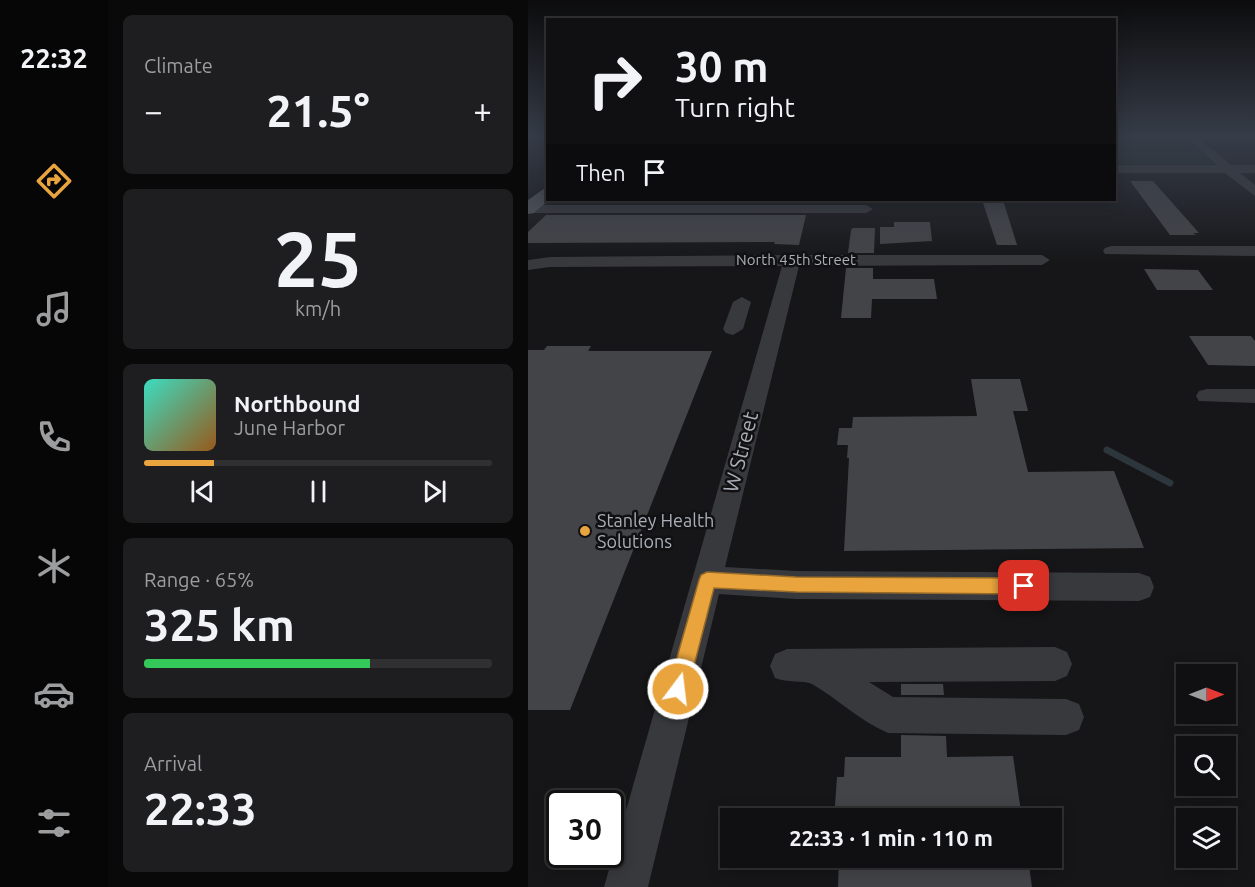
<!DOCTYPE html>
<meta charset="utf-8">
<style>
body{margin:0;font-family:Ubuntu,sans-serif;background:#1e1e20;color:#f1f3f6;height:100vh;display:flex;flex-direction:column;font-size:22px;white-space:nowrap}
*{box-sizing:border-box;margin:0}
p{font-size:20px;color:#9c9d9f}
.icon{flex:none;width:33px;height:33px;fill:none;stroke:currentColor;stroke-width:2;stroke-linecap:round;stroke-linejoin:round}
.map{position:relative;flex:1;overflow:hidden}
.panel{display:flex;flex-direction:column;gap:15px;padding:15px;background:#09090a;width:420px}
.panel>*{flex:none}
.banner{position:absolute;left:18px;top:18px;width:570px;height:183px;border-radius:0px;box-shadow:0 3px 15px #0003,0 0 0 2px #303032;background:#101012;color:#f1f3f6;overflow:hidden}
.needle{width:39px;rotate:90deg}
.fabs{position:absolute;left:648px;top:664px;display:grid;gap:12px}
.fabs a{display:grid;place-items:center;width:60px;height:60px;border-radius:0px;background:#101012;box-shadow:0 3px 15px #0003,0 0 0 2px #303032;font-size:30px}
.speed{position:absolute;left:18px;top:790px;display:flex;gap:12px;font-size:30px;font-weight:700;text-align:center}
.speed>*{display:grid;place-content:center;width:78px;height:78px;border-radius:50%;background:#101012;box-shadow:0 3px 15px #0003,0 0 0 2px #303032;line-height:1}
.speed .limit{border:3px solid #111;border-radius:9px;background:#fff;color:#111}
.pin{position:absolute;display:grid;place-items:center;width:51px;height:51px;color:#fff;margin:-26px;border-radius:12px;box-shadow:0 3px 9px #0006}
.me{position:absolute;width:66px;margin:-33px;rotate:15deg;stroke-linejoin:round;filter:drop-shadow(0 0 4px #0008)}
.turn{display:flex;align-items:center;gap:21px;height:126px;padding:0 30px;font-size:27px}
.turn .icon{width:78px;height:78px;stroke-width:2.5}
.turn b{display:block;font-size:42px;line-height:51px}
.then{display:flex;align-items:center;height:57px;padding:0 30px;background:#0003;gap:12px;font-size:22px}
.big{font-size:45px;font-weight:600;line-height:1.1}
.panel .widget{flex:1;display:flex;flex-direction:column;justify-content:center;gap:9px;min-width:0;padding:0 21px;border-radius:9px;background:#1e1e20}
.panel .dial{align-items:center;gap:0}
.dial b{font-size:78px;line-height:1}
.song{display:flex;align-items:center;gap:18px}
.cover{width:72px;height:72px;border-radius:9px;background:linear-gradient(135deg,hsl(170 70% 55%),hsl(30 70% 35%))}
.played{height:6px;border-radius:3px;background:linear-gradient(90deg,#e9a43d 20%,#303032 20%)}
.keys{display:flex;justify-content:space-around;direction:ltr}
.heat{display:flex;justify-content:space-between;align-items:center;font-size:33px;direction:ltr}
.charge{height:9px;border-radius:4px;background:linear-gradient(90deg,#34c759 65%,#303032 0)}
.trip{position:absolute;left:192px;top:808px;width:342px;height:60px;border-radius:0px;background:#101012;box-shadow:0 3px 15px #0003,0 0 0 2px #303032;font-weight:600;line-height:60px;text-align:center}
main{display:flex;flex:1;min-height:0}
.tabs{display:flex;flex-direction:column;width:108px;justify-content:space-around;align-items:center;background:#060607;color:#9c9d9f}
.tabs .icon{width:42px;height:42px}
.tabs .on{color:#e9a43d}
.tabs b{font-size:27px;color:#f1f3f6}
.map>svg:first-child{display:block}
</style>
<main>
<nav class="tabs">
<b>22:32</b>
<svg class="icon on" aria-label="directions" viewBox="0 0 24 24"><path d="M12 3l9 9-9 9-9-9zM9 14v-3h6M13 9l2 2-2 2"/></svg>
<svg class="icon" aria-label="music" viewBox="0 0 24 24"><path d="M9 18V5l10-2v13"/><circle cx="6" cy="18" r="3"/><circle cx="16" cy="16" r="3"/></svg>
<svg class="icon" aria-label="phone" viewBox="0 0 24 24"><path d="M5 4h4l2 5-3 2q2 4 5 5l2-3 5 2v4C11 20 4 13 5 4z"/></svg>
<svg class="icon" aria-label="climate" viewBox="0 0 24 24"><path d="M12 3v18M4 7l16 10M4 17L20 7"/></svg>
<svg class="icon" aria-label="car" viewBox="0 0 24 24"><path d="M5 17H2v-5l4-1 3-4h7l3 4 3 1v5h-3M9 17h6M6 11h13"/><circle cx="7" cy="17" r="2"/><circle cx="17" cy="17" r="2"/></svg>
<svg class="icon" aria-label="filters" viewBox="0 0 24 24"><path d="M4 7h16M4 17h16"/><circle cx="9" cy="7" r="2"/><circle cx="15" cy="17" r="2"/></svg>
</nav>
<section class="panel">
<div class="widget"><p>Climate</p>
<div class="heat"><a>−</a><b class="big">21.5°</b><a>+</a></div>
</div>
<div class="widget dial"><b>25</b><p>km/h</p></div>
<div class="widget">
<div class="song"><i class="cover"></i><div><b>Northbound</b><p>June Harbor</p></div></div>
<div class="played"></div>
<div class="keys"><svg class="icon" aria-label="previous" viewBox="0 0 24 24"><path d="M18 5L8 12l10 7zM5 5v14"/></svg><svg class="icon" aria-label="pause" viewBox="0 0 24 24"><path d="M8 5v14M16 5v14"/></svg><svg class="icon" aria-label="next" viewBox="0 0 24 24"><path d="M6 5l10 7-10 7zM19 5v14"/></svg></div>
</div>
<div class="widget"><p>Range · 65%</p><b class="big">325 km</b><div class="charge"></div></div>
<div class="widget"><p>Arrival</p><b class="big">22:33</b></div>
</section>
<div class="map">
<svg width="727" height="887" viewBox="0 0 727 887">
<rect width="100%" height="100%" fill="#161618"/>
<polygon fill="#1f261f" points="587,138 661,141 687,164 587,164"/>
<g fill="none" stroke-linecap="round" stroke-linejoin="round">
<polyline stroke="#2d363c" stroke-width="7" points="579,450 642,483"/>
</g>
<g fill="#434448">
<polygon points="602,181 625,181 671,233 665,233 668,235 642,235"/>
<polygon points="34,200 107,201 282,200 282,203 31,203"/>
<polygon points="454,200 475,200 489,245 469,245"/>
<polygon points="18,215 278,215 271,245 246,244 247,242 0,243 0,232"/>
<polygon points="366,222 402,222 404,241 352,244 352,227 366,227"/>
<polygon points="325,228 347,228 346,253 320,253 323,230"/>
<polygon points="318,268 345,268 345,279 406,279 409,299 344,299 343,318 313,318"/>
<polygon points="616,269 670,270 685,290 629,290"/>
<polygon points="661,336 723,336 727,341 727,366 680,365"/>
<polygon points="19,346 63,346 60,351 184,351 42,710 0,710 0,350 16,350"/>
<polygon points="443,379 492,379 500,411 485,411 500,472 586,471 616,548 316,551 321,458 319,458 320,445 309,445 311,428 324,428 325,417 449,416"/>
<polygon points="373,684 415,684 416,695 373,695"/>
<polygon points="373,735 418,736 419,757 485,756 494,819 306,819 309,777 316,777 317,757 373,757"/>
<polygon points="311,858 500,858 504,887 310,887"/>
</g>
<g fill="none" stroke-linecap="round" stroke-linejoin="round">
<g fill="#38393d" fill-rule="evenodd">
<polygon points="659,138 671,138 703,165 727,165 727,173 712,173 727,185 727,196 697,173 586,173 586,165 689,165"/>
<polygon points="0,205 338,205 345,209 338,213 0,213"/>
<polygon points="583,246 727,246 727,256 577,254 575,251 577,248"/>
<polygon points="264,255 514,255 522,260 514,265 271,266 197,567 268,571 611,573 622,577 626,587 622,597 611,601 268,599 191,594 120,887 76,887 254,266 22,267 0,270 0,260 22,257"/>
<polygon points="214,297 223,302 215,329 205,335 198,333 195,329 205,302"/>
<polygon points="679,389 727,389 727,403 671,401 668,396 671,391"/>
<path d="M527 647 539 652 544 664 539 676 527 681 341 682 365 697 538 699 551 704 556 717 551 730 538 735 360 733C332 721 310 699 284 684 275 680 259 683 247 678L242 666 247 654 259 649Z"/>
</g>
<polygon fill="#54565c" fill-rule="evenodd" points="20,186 21,200 6,213 0,214 0,200"/>
</g>
<linearGradient id="sky" x2="0" y2="1"><stop stop-color="#0c0c0d"/><stop offset="0.52" stop-color="#363c48"/><stop offset="1" stop-color="#363c48" stop-opacity="0"/></linearGradient>
<rect width="727" height="263" fill="url(#sky)"/>
<polygon fill="#e9a43d" stroke="#976b28" stroke-width="1.5" points="179,572 268,577 496,578 503,581 505,586 503,592 496,594 268,592 186,588 160,689 157,696 150,699 143,696 140,689 171,580 173,575"/>
<circle fill="#e9a43d" stroke="#111113" stroke-width="2" cx="57" cy="531" r="6"/>
<g text-anchor="middle" stroke-width="5" stroke-linejoin="round" paint-order="stroke">
<g font-size="15" fill="#a9aeb7" stroke="#111113">
<text x="268" y="265">North 45th Street</text>
</g>
<g font-size="18" fill="#a9aeb7" stroke="#111113" text-anchor="start">
<text x="69" y="527">Stanley Health<tspan x="69" dy="21">Solutions</tspan></text>
</g>
<g font-size="21" fill="#a9aeb7" stroke="#111113">
<text transform="translate(213 452) rotate(-75)" y="7">W Street</text>
</g>
</g>
</svg>
<div class="fabs">
<a><svg class="needle" viewBox="-14 -14 28 28"><path d="M0-13l5 13h-10z" fill="#e53935"/><path d="M0 13l5-13h-10z" fill="#9c9d9f"/></svg></a>
<a><svg class="icon" aria-label="search" viewBox="0 0 24 24"><circle cx="10" cy="10" r="6"/><path d="M15 15l6 6"/></svg></a>
<a><svg class="icon" aria-label="layers" viewBox="0 0 24 24"><path d="M12 4l9 5-9 5-9-5zM3 14l9 5 9-5"/></svg></a>
</div>
<div class="speed"><div class="limit">30</div></div>
<div class="pin" style="left:496px;top:586px;background:#d93025"><svg class="icon" aria-label="arrive" viewBox="0 0 24 24"><path d="M6 21V4h12l-3 4 3 4H6"/></svg></div>
<svg class="me" style="left:150px;top:689px" viewBox="-20 -20 40 40"><circle r="17" fill="#e9a43d" stroke="#fff" stroke-width="3"/><path d="M0-11L8 9 0 5-8 9z" fill="#fff"/></svg>
<div class="trip">22:33 · 1 min · 110 m</div>
<div class="banner">
<div class="turn"><svg class="icon" aria-label="right" viewBox="0 0 24 24"><path d="M7 20v-9h11M14 6l5 5-5 5"/></svg><div><b>30 m</b>Turn right</div></div>
<div class="then">Then<svg class="icon" aria-label="arrive" viewBox="0 0 24 24"><path d="M6 21V4h12l-3 4 3 4H6"/></svg></div>
</div>
</div>
</main>
